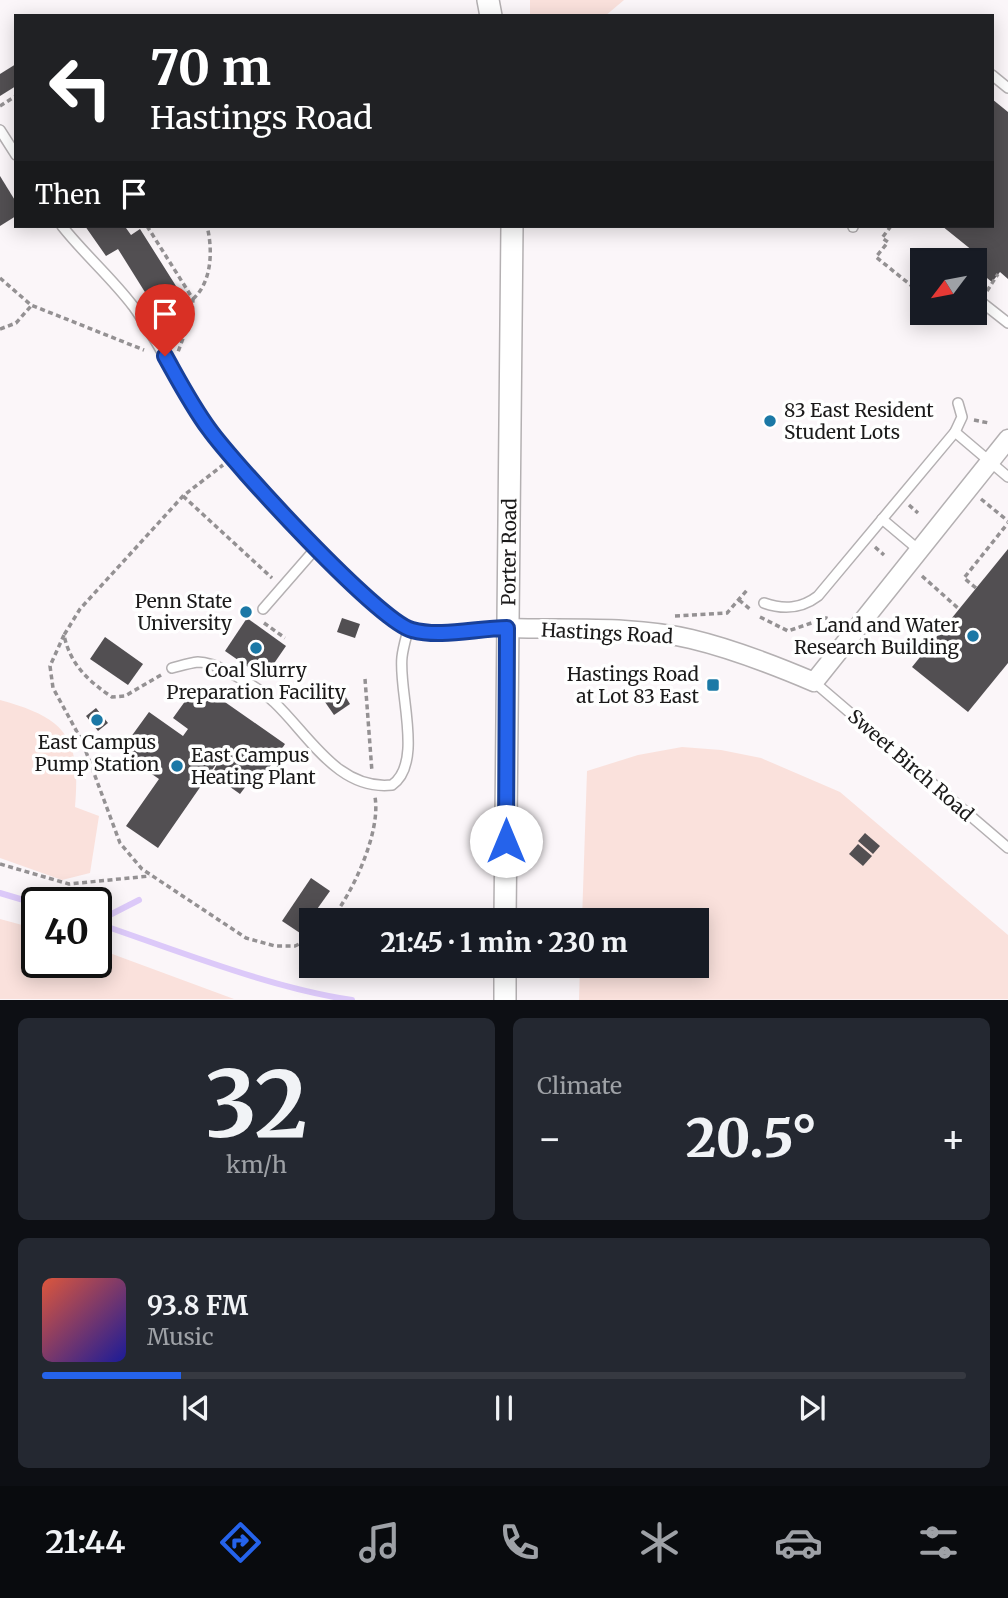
<!DOCTYPE html>
<meta charset="utf-8">
<style>
body{margin:0;font-family:Merriweather,serif;background:#242831;color:#f1f3f6;height:100vh;display:flex;flex-direction:column;font-size:26px;white-space:nowrap}
*{box-sizing:border-box;margin:0}
p{font-size:23px;color:#9ea1a6}
.icon{flex:none;width:38px;height:38px;fill:none;stroke:currentColor;stroke-width:2;stroke-linecap:round;stroke-linejoin:round}
.map{position:relative;height:1000px;overflow:hidden}
.side{display:flex;flex-direction:column;gap:18px;padding:18px;background:#0d0f14;flex:1}
.side>*{flex:none}
.hud{position:absolute;left:14px;top:14px;width:980px;height:214px;border-radius:0px;box-shadow:0 4px 18px #0003;background:#202124;color:#fff;overflow:hidden}
.needle{width:46px;rotate:238deg}
.fabs{position:absolute;left:910px;top:248px;display:grid;gap:14px}
.fabs a{display:grid;place-items:center;width:77px;height:77px;border-radius:0px;background:#171b24;box-shadow:0 4px 18px #0003;font-size:35px}
.speed{position:absolute;left:21px;top:887px;display:flex;gap:14px;font-size:35px;font-weight:700;text-align:center}
.speed>*{display:grid;place-content:center;width:91px;height:91px;border-radius:50%;background:#171b24;box-shadow:0 4px 18px #0003;line-height:1}
.speed .limit{border:4px solid #111;border-radius:10px;background:#fff;color:#111}
.pin{position:absolute;display:grid;place-items:center;width:60px;height:60px;color:#fff;margin:-72px -30px;border-radius:50% 50% 50% 0;rotate:-45deg;box-shadow:0 0 7px #0007}
.pin .icon{rotate:45deg}
.me{position:absolute;width:77px;margin:-38px;rotate:0deg;stroke-linejoin:round;filter:drop-shadow(0 0 5px #0008)}
.turn{display:flex;align-items:center;gap:24px;height:147px;padding:0 21px;font-size:32px}
.turn .icon{width:91px;height:91px;stroke-width:2.5}
.turn b{display:block;font-size:49px;line-height:60px}
.then{display:flex;align-items:center;height:66px;padding:0 21px;background:#0003;gap:14px;font-size:26px}
.big{font-size:52px;font-weight:800;line-height:1.1}
.side .tile{flex:1;display:flex;flex-direction:column;justify-content:center;gap:10px;min-width:0;padding:0 24px;border-radius:10px;background:#242831}
.side .dial{align-items:center;gap:0}
.dial b{font-size:91px;line-height:1}
.song{display:flex;align-items:center;gap:21px}
.cover{width:84px;height:84px;border-radius:10px;background:linear-gradient(135deg,hsl(10 70% 55%),hsl(240 70% 35%))}
.played{height:7px;border-radius:4px;background:linear-gradient(90deg,#2563eb 15%,#363941 15%)}
.keys{display:flex;justify-content:space-around;direction:ltr}
.heat{display:flex;justify-content:space-between;align-items:center;font-size:38px;direction:ltr}
.side .tiles{flex:1;display:grid;gap:18px;grid-template-columns:1fr 1fr}
.tile:last-child{grid-column:span 2}
.trip{position:absolute;left:299px;top:908px;width:410px;height:70px;border-radius:0px;background:#171b24;box-shadow:0 4px 18px #0003;font-weight:800;line-height:70px;text-align:center}
.tab-bar{display:flex;height:112px;justify-content:space-around;align-items:center;background:#090b0e;color:#9ea1a6}
.tab-bar .icon{width:49px;height:49px}
.tab-bar .active{color:#2563eb}
.tab-bar b{font-size:32px;color:#f1f3f6}
.map>svg:first-child{display:block}
</style>
<div class="map">
<svg width="1008" height="1000" viewBox="0 0 1008 1000">
<rect width="100%" height="100%" fill="#fbf6f9"/>
<g fill="#fae1dc">
<polygon points="530,0 624,0 605,16 530,16"/>
<path d="M0 700C66 718 81 737 75 807L99 816 90 873 62 880 0 858Z"/>
<polygon points="682,747 721,750 761,758 840,792 1008,935 1008,999 579,1000 580,966 696,966 696,920 582,920 587,771 638,755"/>
<polygon points="0,919 37,929 37,962 96,962 96,948 234,999 0,999"/>
</g>
<g fill="none" stroke-linecap="round" stroke-linejoin="round">
<g stroke="#dcc9f9" stroke-width="6">
<polyline points="0,893 37,904"/>
<polyline points="96,922 139,900"/>
<path d="M96 923C176 950 270 988 352 1000"/>
</g>
</g>
<g fill="#524f52">
<polygon points="16,64 16,86 0,96 0,74"/>
<polygon points="992,99 1008,112 1008,279 1000,272 992,282 977,270 975,272 973,261 978,255 942,226 992,226"/>
<polygon points="0,176 16,202 16,216 0,226"/>
<polygon points="85,226 131,226 126,228 131,235 140,229 188,305 163,321 118,249 106,256"/>
<polygon points="1008,549 1008,663 968,712 912,667"/>
<polygon points="247,618 286,646 264,678 225,651"/>
<polygon points="342,618 360,624 355,638 337,632"/>
<polygon points="105,637 143,664 128,685 90,659"/>
<polygon points="342,691 350,704 334,715 325,702"/>
<polygon points="191,693 205,703 212,693 285,744 259,783 252,778 240,794 212,774 221,757 158,848 126,826 159,779 120,752 149,712 183,736 188,729 173,718"/>
<polygon points="96,708 108,723 98,731 86,716"/>
<polygon points="865,833 880,846 873,854 858,841"/>
<polygon points="858,844 872,856 863,866 849,854"/>
<polygon points="311,878 330,891 300,933 282,921"/>
</g>
<g fill="none" stroke-linecap="round" stroke-linejoin="round">
<defs>
<g id="service">
<polyline points="992,75 1008,88"/>
<polyline points="0,130 16,155"/>
<path d="M62 226C84 254 111 277 133 306 161 345 180 389 208 428 233 463 378 620 411 630 440 639 477 629 507 628"/>
<polyline points="853,226 853,227"/>
<polyline points="975,297 1008,323"/>
<polyline points="955,432 1008,477"/>
<polyline points="882,519 920,551"/>
<path d="M764 603C784 610 801 609 818 596L955 432 962 417 958 403"/>
<polyline points="263,609 317,547"/>
<path d="M172 668C180 666 189 663 198 662 209 662 219 667 228 672 244 680 261 689 274 702 309 735 338 791 392 785 424 763 398 691 402 657 403 648 406 638 408 630"/>
<polyline points="814,682 1008,848"/>
</g>
<path id="minor" d="M507 628C567 630 632 625 691 639 733 649 774 665 814 682L1008 439"/>
<g id="tertiary">
<polyline points="488,0 491,16"/>
<path id="s1" d="M505 920 512 226"/>
<polyline points="505,1000 505,966"/>
</g>
</defs>
<use href="#service" stroke="#b4b0b2" stroke-width="12"/>
<use href="#minor" stroke="#b4b0b2" stroke-width="21"/>
<use href="#tertiary" stroke="#b4b0b2" stroke-width="24"/>
<g stroke="#949193" stroke-width="3.5" stroke-dasharray="5 3.5" stroke-linecap="butt">
<polyline points="0,106 16,96"/>
<polyline points="147,226 193,299 192,314 178,352"/>
<polyline points="891,226 882,238 888,242 876,257 918,291 922,285"/>
<polyline points="0,278 31,305 144,350"/>
<polyline points="987,291 998,274"/>
<path d="M193 299C212 282 213 250 207 226"/>
<polyline points="0,329 16,323 31,306"/>
<polyline points="974,420 989,423"/>
<polyline points="183,496 272,578"/>
<polyline points="981,499 1008,521"/>
<polyline points="909,505 918,513"/>
<polyline points="875,547 884,555"/>
<polyline points="922,576 959,609"/>
<polyline points="976,588 964,578 1008,523"/>
<polyline points="739,600 751,610"/>
<polyline points="675,616 727,613 748,589"/>
<polyline points="760,617 788,631 826,618 832,620"/>
<polyline points="264,623 285,638"/>
<polyline points="64,635 50,666 53,688 82,741 120,843 142,869 246,938 275,946 295,946 312,938"/>
<path d="M161 675 125 696 112 697C88 681 70 664 64 635L80 609 183 496 223 465"/>
<polyline points="365,679 372,772"/>
<polyline points="0,864 69,884 150,876"/>
<path d="M331 920C353 892 381 832 375 797"/>
</g>
<use href="#service" stroke="#fff" stroke-width="9"/>
<use href="#minor" stroke="#fff" stroke-width="18"/>
<use href="#tertiary" stroke="#fff" stroke-width="21"/>
</g>
<g fill="none" stroke-linecap="round" stroke-linejoin="round">
<defs>
<path id="route" d="M165 356C179 381 192 406 209 429 234 464 378 621 412 630 441 638 477 628 507 628L506 841"/>
</defs>
<use href="#route" stroke="#184099" stroke-width="18"/>
<use href="#route" stroke="#2563eb" stroke-width="12"/>
</g>
<g fill="#1b78a6" stroke="#fff" stroke-width="2.5">
<circle cx="770" cy="421" r="7"/>
<circle cx="246" cy="612" r="7"/>
<circle cx="973" cy="636" r="7"/>
<circle cx="256" cy="648" r="7"/>
<rect x="706" y="678" width="14" height="14" rx="3.5"/>
<circle cx="97" cy="720" r="7"/>
<circle cx="177" cy="766" r="7"/>
</g>
<g text-anchor="middle" stroke-width="7" stroke-linejoin="round" paint-order="stroke">
<g font-size="19" fill="#1b1a1a" stroke="#fff" text-anchor="end">
<text x="784" y="417" text-anchor="start">83 East Resident<tspan x="784" dy="22">Student Lots</tspan></text>
<text x="232" y="608">Penn State<tspan x="232" dy="22">University</tspan></text>
<text x="959" y="632">Land and Water<tspan x="959" dy="22">Research Building</tspan></text>
<text x="256" y="677" text-anchor="middle">Coal Slurry<tspan x="256" dy="22">Preparation Facility</tspan></text>
<text x="699" y="681">Hastings Road<tspan x="699" dy="22">at Lot 83 East</tspan></text>
<text x="97" y="749" text-anchor="middle">East Campus<tspan x="97" dy="22">Pump Station</tspan></text>
<text x="191" y="762" text-anchor="start">East Campus<tspan x="191" dy="22">Heating Plant</tspan></text>
</g>
<g font-size="19" fill="#1b1a1a" stroke="#fff">
<text dy="7" stroke="none"><textPath href="#s1" startOffset="368">Porter Road</textPath></text>
<text transform="translate(607 633) rotate(3)" y="7">Hastings Road</text>
<text transform="translate(911 765) rotate(41)" y="7">Sweet Birch Road</text>
</g>
</g>
</svg>
<div class="fabs">
<a><svg class="needle" viewBox="-14 -14 28 28"><path d="M0-13l5 13h-10z" fill="#e53935"/><path d="M0 13l5-13h-10z" fill="#9ea1a6"/></svg></a>
</div>
<div class="speed"><div class="limit">40</div></div>
<div class="pin" style="left:165px;top:356px;background:#d93025"><svg class="icon" aria-label="arrive" viewBox="0 0 24 24"><path d="M6 21V4h12l-3 4 3 4H6"/></svg></div>
<svg class="me" style="left:506px;top:841px" viewBox="-20 -20 40 40"><circle r="19" fill="#fff"/><path d="M0-13L10 11 0 6-10 11z" fill="#2563eb"/></svg>
<div class="trip">21:45 · 1 min · 230 m</div>
<div class="hud">
<div class="turn"><svg class="icon" aria-label="left" viewBox="0 0 24 24"><path d="M17 20v-9H6M10 6l-5 5 5 5"/></svg><div><b>70 m</b>Hastings Road</div></div>
<div class="then">Then<svg class="icon" aria-label="arrive" viewBox="0 0 24 24"><path d="M6 21V4h12l-3 4 3 4H6"/></svg></div>
</div>
</div>
<section class="side">
<div class="tiles">
<div class="tile dial"><b>32</b><p>km/h</p></div>
<div class="tile"><p>Climate</p>
<div class="heat"><a>−</a><b class="big">20.5°</b><a>+</a></div>
</div>
<div class="tile">
<div class="song"><i class="cover"></i><div><b>93.8 FM</b><p>Music</p></div></div>
<div class="played"></div>
<div class="keys"><svg class="icon" aria-label="previous" viewBox="0 0 24 24"><path d="M18 5L8 12l10 7zM5 5v14"/></svg><svg class="icon" aria-label="pause" viewBox="0 0 24 24"><path d="M8 5v14M16 5v14"/></svg><svg class="icon" aria-label="next" viewBox="0 0 24 24"><path d="M6 5l10 7-10 7zM19 5v14"/></svg></div>
</div>
</div>
</section>
<nav class="tab-bar">
<b>21:44</b>
<svg class="icon active" aria-label="directions" viewBox="0 0 24 24"><path d="M12 3l9 9-9 9-9-9zM9 14v-3h6M13 9l2 2-2 2"/></svg>
<svg class="icon" aria-label="music" viewBox="0 0 24 24"><path d="M9 18V5l10-2v13"/><circle cx="6" cy="18" r="3"/><circle cx="16" cy="16" r="3"/></svg>
<svg class="icon" aria-label="phone" viewBox="0 0 24 24"><path d="M5 4h4l2 5-3 2q2 4 5 5l2-3 5 2v4C11 20 4 13 5 4z"/></svg>
<svg class="icon" aria-label="climate" viewBox="0 0 24 24"><path d="M12 3v18M4 7l16 10M4 17L20 7"/></svg>
<svg class="icon" aria-label="car" viewBox="0 0 24 24"><path d="M5 17H2v-5l4-1 3-4h7l3 4 3 1v5h-3M9 17h6M6 11h13"/><circle cx="7" cy="17" r="2"/><circle cx="17" cy="17" r="2"/></svg>
<svg class="icon" aria-label="filters" viewBox="0 0 24 24"><path d="M4 7h16M4 17h16"/><circle cx="9" cy="7" r="2"/><circle cx="15" cy="17" r="2"/></svg>
</nav>
